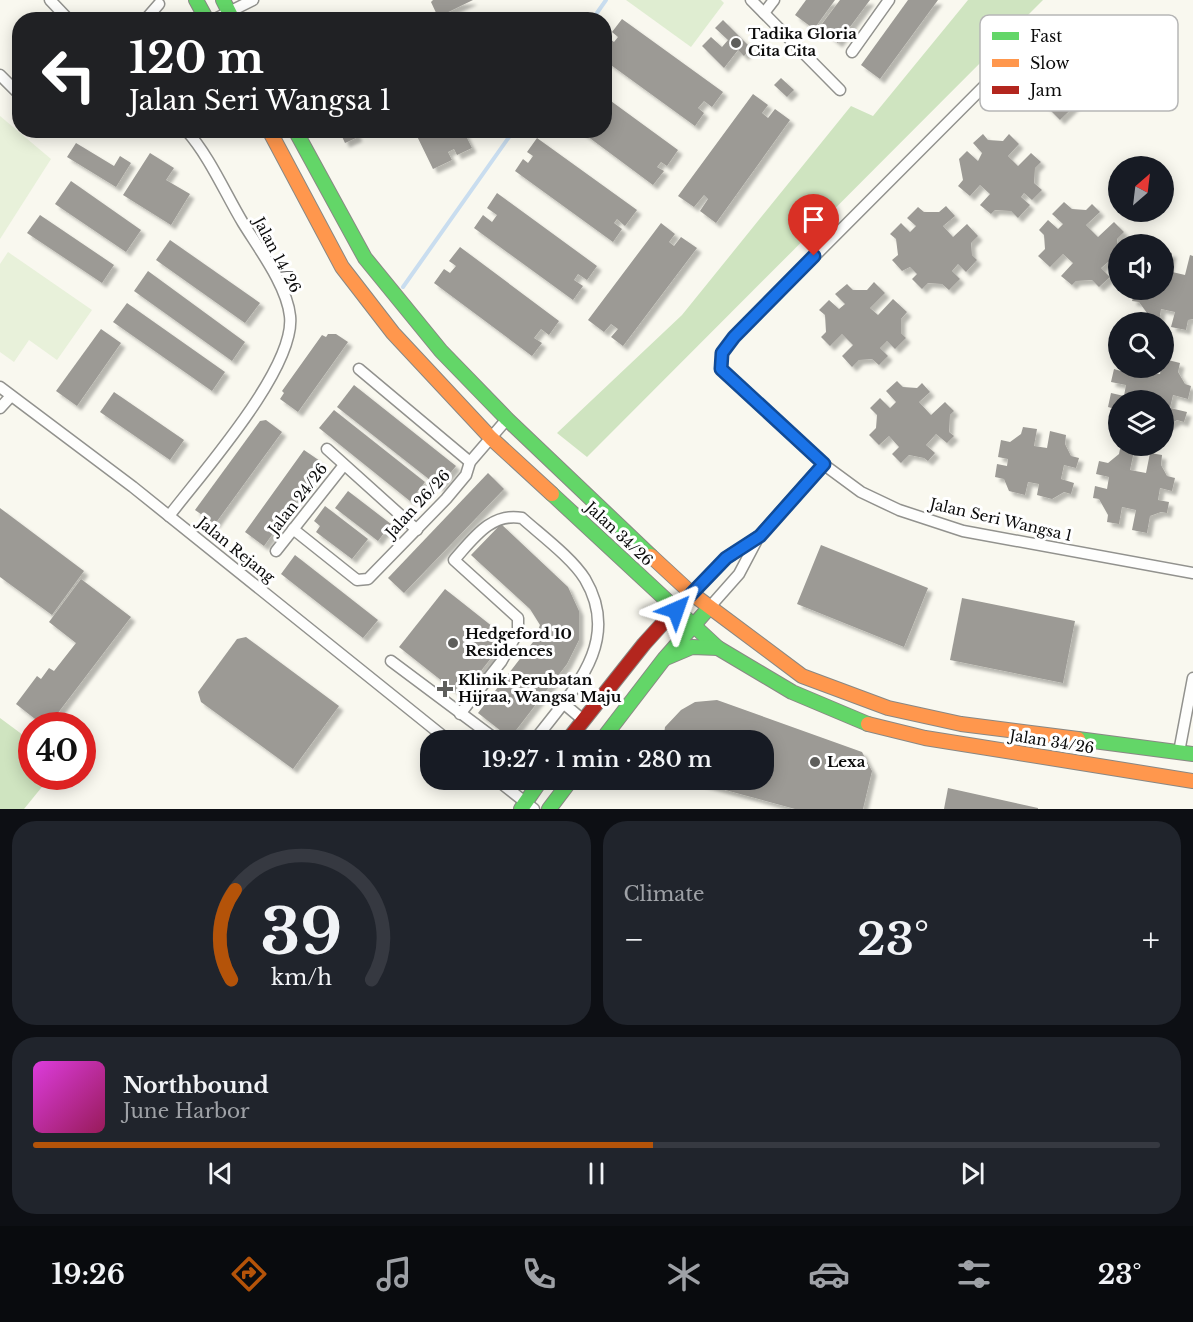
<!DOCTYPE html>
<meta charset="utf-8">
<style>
body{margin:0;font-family:"Libre Baskerville",serif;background:#20242c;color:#f1f3f6;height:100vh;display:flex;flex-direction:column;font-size:22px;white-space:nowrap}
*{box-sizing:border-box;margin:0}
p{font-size:20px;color:#9ea1a6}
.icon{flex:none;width:33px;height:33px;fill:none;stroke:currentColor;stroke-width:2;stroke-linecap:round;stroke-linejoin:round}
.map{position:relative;height:809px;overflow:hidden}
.side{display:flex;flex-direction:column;gap:12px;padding:12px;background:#0d0f14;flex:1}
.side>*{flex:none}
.top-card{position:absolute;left:12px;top:12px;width:600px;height:126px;border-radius:24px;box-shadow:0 3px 15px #0003;background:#202124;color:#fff;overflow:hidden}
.needle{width:39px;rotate:28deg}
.tools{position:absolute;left:1108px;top:156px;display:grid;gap:12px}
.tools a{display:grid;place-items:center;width:66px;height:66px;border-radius:50%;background:#171b24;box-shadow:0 3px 15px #0003;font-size:30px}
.speed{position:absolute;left:18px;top:712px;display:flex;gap:12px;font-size:30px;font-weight:700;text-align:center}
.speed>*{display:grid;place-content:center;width:78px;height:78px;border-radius:50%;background:#171b24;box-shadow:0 3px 15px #0003;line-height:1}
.speed .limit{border:9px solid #d22;background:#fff;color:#111}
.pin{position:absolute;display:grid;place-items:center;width:51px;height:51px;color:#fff;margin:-62px -26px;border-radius:50% 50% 50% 0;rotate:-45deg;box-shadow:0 0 6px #0007}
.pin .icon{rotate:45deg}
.me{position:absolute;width:66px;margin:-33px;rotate:43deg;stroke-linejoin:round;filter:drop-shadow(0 0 4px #0008)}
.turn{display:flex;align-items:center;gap:21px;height:126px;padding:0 18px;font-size:27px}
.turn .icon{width:78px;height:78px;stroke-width:2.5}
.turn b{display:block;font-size:42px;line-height:51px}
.big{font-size:45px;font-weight:600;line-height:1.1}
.side .widget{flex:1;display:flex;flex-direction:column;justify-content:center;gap:9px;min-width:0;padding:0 21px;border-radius:24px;background:#20242c}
.side .dial{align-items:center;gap:0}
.dial svg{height:156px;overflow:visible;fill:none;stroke:#363941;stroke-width:7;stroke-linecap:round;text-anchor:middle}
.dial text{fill:#f1f3f6;stroke:none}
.song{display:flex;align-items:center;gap:18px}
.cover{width:72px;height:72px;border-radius:9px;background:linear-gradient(135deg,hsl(300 70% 55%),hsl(330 70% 35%))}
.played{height:6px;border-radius:3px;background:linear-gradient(90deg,#b45309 55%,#363941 55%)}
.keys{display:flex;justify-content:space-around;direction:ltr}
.heat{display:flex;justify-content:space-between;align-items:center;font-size:33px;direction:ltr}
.side .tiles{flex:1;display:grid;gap:12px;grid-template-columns:1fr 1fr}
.widget:last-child{grid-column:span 2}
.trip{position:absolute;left:420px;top:730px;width:354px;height:60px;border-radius:24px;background:#171b24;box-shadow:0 3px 15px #0003;font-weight:600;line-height:60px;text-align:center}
.menu{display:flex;height:96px;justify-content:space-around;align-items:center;background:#090b0e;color:#9ea1a6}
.menu .icon{width:42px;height:42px}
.menu .active{color:#b45309}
.menu b{font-size:27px;color:#f1f3f6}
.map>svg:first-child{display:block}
</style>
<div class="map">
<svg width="1193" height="809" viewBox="0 0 1193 809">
<defs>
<filter id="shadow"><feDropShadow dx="4.5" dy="4.5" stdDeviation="1.5" flood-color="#0004"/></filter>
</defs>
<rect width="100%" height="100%" fill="#f9f8ef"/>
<polygon fill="#dfedd1" points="626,0 721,0 724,3 691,47"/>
<g fill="#cfe4c0">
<polygon points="968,0 1043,0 587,457 557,433 682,315 851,106 873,116"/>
<polygon points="0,718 31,741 32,777 50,777 24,809 0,809"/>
</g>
<g fill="#e8f1da">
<polygon points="0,116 51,159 0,239"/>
<polygon points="8,252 92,310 57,360 29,340 14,362 0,352 0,264"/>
</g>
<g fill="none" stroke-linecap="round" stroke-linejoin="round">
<g stroke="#c9ddef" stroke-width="4">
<polyline points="592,20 606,0"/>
<polyline points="403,287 514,130"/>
</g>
</g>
<g fill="#9c9a95" filter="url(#shadow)">
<polygon points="433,0 473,0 438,17 431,2"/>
<polygon points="806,0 835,0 814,29 795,15"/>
<polygon points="840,0 870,0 838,43 819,28"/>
<polygon points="908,0 938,0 880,79 861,65"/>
<polygon points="622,19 723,92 712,107 704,101 698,108 704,113 695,126 604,60 604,41 607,37 614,42 618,37 612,32"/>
<polygon points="723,20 751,48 744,56 738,50 724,68 702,46 711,37 722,47 728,40 715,28"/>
<polygon points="1069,42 1104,77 1060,120 1025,85"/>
<polygon points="781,78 794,90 787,97 774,85"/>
<polygon points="753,94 768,105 762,113 768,118 775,109 790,120 716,223 700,211 708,199 704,195 694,207 678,196"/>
<polygon points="604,96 678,150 667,166 661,162 657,167 664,171 653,185 579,130 604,130"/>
<polygon points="339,130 354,130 358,137 345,143"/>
<polygon points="414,130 463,130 472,148 457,155 454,149 448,152 452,160 433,169"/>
<polygon points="983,134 988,140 1003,141 1009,134 1019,144 1008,156 1018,166 1031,153 1041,162 1035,168 1034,183 1042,190 1032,200 1024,193 1021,197 1030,205 1018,218 1011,211 995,210 991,214 980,205 990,194 980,185 970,196 958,186 963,180 959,159 967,151 978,161 982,153 973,143"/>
<polygon points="537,138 637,210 625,226 617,219 614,223 622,229 613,242 515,171 523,159 528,163 533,156 527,152"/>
<polygon points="76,143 114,166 120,156 131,163 116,187 67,157"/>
<polygon points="150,153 174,168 166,180 190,194 171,225 123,195"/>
<polygon points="71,181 141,230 126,252 55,204"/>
<polygon points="497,193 597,266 587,280 578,274 574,280 583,286 573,300 474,228 483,215 492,222 497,215 487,208"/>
<polygon points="1064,202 1072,209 1086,210 1092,204 1100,212 1086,225 1098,237 1114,222 1124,232 1117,239 1119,263 1113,268 1108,262 1101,268 1110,277 1099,287 1092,280 1076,281 1072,285 1061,276 1073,263 1063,254 1050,267 1038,256 1045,249 1044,235 1039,230 1048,220 1058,229 1063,224 1052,214"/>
<polygon points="946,206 955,216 943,226 953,237 967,224 978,236 971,243 972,255 977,260 966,272 958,264 952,271 960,279 949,290 942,284 928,283 922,289 912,279 917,274 910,267 902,271 892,260 898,255 896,239 890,234 901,223 910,232 916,226 907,218 918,207 924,212 939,212"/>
<polygon points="40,215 114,265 102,283 27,233"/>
<polygon points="661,223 675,234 669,242 674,246 681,237 697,248 623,346 611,337 618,329 611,324 604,332 588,320"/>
<polygon points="170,240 260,303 245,323 156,260"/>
<polygon points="460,247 559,321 549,335 541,329 534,338 542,343 532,356 434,283 444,269 450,273 456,266 449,261"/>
<polygon points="1164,251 1172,253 1168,271 1185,275 1190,255 1193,256 1193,319 1188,320 1186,330 1171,327 1175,312 1161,309 1159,322 1145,319 1147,313 1139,302 1132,301 1135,290 1164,290"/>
<polygon points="148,271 245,342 232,361 134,291"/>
<polygon points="874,282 885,293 870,308 878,315 893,299 907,312 901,319 901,333 906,338 895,349 887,341 880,348 888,356 879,365 872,359 859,360 852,367 842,356 853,345 842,334 830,346 821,337 826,332 825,315 819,310 829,300 839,309 845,304 835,294 847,284 853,290 867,290"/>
<polygon points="127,303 225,372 212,391 113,322"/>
<polygon points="101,329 121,343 77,406 56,391"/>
<polygon points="328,334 336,334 348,342 298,412 280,399 284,393 282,391 322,335 326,337"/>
<polygon points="1164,359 1180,363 1178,372 1185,384 1191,386 1188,399 1173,395 1170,408 1187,412 1184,422 1177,420 1164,428 1164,400 1119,400 1119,414 1115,409 1108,407 1111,393 1124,396 1126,385 1111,382 1114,369 1121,371 1127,368 1149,368 1149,372 1160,374 1161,368 1164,368"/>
<polygon points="897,381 903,387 917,388 922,383 930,392 919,402 931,415 945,402 954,411 950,415 949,432 954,436 947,443 936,434 926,445 935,453 928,461 924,458 909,455 901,463 892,454 899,447 889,436 879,445 869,435 876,428 877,415 870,408 880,398 890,408 896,402 886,391"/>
<polygon points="354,385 456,466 439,487 337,407"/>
<polygon points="114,392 184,440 170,460 100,412"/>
<polygon points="334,410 425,482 410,501 319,428"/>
<polygon points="266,420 282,432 215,524 195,510 260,421"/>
<polygon points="1023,427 1037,429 1034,446 1047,448 1050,431 1066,435 1065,444 1071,456 1079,458 1076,468 1064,465 1061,479 1074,483 1071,494 1064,492 1052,499 1037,495 1039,484 1028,482 1025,495 1009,491 1004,479 995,477 997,464 1007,466 1008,459 998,457 1001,440 1010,442 1021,434"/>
<polygon points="1120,449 1134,451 1130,470 1146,473 1150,453 1162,455 1161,465 1167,476 1175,478 1172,491 1160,488 1158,500 1169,502 1167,513 1161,512 1150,516 1147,533 1132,530 1136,510 1122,507 1119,524 1107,522 1108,515 1099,499 1093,498 1095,486 1107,489 1109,477 1096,474 1099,461 1108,463 1119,454"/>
<polygon points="304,450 320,461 317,467 319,469 264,546 245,532"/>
<polygon points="488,473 504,489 404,593 388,578"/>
<polygon points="348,491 391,524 378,541 335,508"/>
<polygon points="325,506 368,539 352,559 316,532 320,526 314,521"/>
<polygon points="0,508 84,571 52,615 0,577"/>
<polygon points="501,524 568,587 579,611 579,640 567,664 510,738 478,713 533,642 540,625 530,609 471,555"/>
<polygon points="821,545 928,588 904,647 797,604"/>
<polygon points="295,555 378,620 363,638 281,574"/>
<polygon points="81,579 131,617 48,726 44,726 16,704 37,676 41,679 49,668 54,671 76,643 49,622"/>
<polygon points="445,589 507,638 461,696 399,647"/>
<polygon points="962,598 1075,621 1063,683 950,660"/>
<polygon points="246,637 339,706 293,769 201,702 198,692 237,639"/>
<polygon points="717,700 862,752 872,771 863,809 795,809 692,781 764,780 764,741 663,741 665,727 681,710 695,702"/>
<polygon points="948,788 1038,808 1038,809 944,809"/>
</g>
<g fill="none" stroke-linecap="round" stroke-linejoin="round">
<defs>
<g id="street">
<polyline points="50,0 69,20"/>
<polyline points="751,0 840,90"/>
<polyline points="764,13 774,0"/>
<polyline points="145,20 159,4"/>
<polyline points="213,20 253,0"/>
<polyline points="1048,22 734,337 722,353 721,369 823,464 861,492 899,510 963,531 1193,573"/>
<polyline points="852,52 889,0"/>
<polyline points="0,75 20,95"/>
<polyline points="359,369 470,462"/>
<polyline points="0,387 133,487 449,741"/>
<polyline points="0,408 11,396"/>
<polyline points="327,449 417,530"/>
<path d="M169 516C201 474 296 368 290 316 287 286 259 249 243 223 225 193 210 157 186 130"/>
<polyline points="293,529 357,580 368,579 446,499 466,475 470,462 507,419"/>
<polyline points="276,551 344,465"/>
<polyline points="691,593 726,559 760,535 823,464"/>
<polyline points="708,609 739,574 758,538"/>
<polyline points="391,661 498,741"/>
<polyline points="563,703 582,719"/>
<path d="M460 714 501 662 518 632V618L454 560C473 539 491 512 522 518 541 535 572 558 585 579 623 643 571 692 534 741"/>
<polyline points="1179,752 1193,678"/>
<polyline points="497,780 534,809"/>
</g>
<g id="fast">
<polyline points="196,0 207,20"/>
<polyline points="223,0 233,20"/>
<polyline points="295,130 365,258 441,351 507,419 651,556"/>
<polyline points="552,494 718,648 792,692 868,724"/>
<polyline points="666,658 692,647 718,648"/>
<polyline points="1078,739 1193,754"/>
<polyline points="601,741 664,659 708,609"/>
<polyline points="521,809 541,780"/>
<polyline points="549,809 571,780"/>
</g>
<g id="slow">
<polyline points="269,130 342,267 393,333 491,438 552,494"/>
<polyline points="651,556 691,593 802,676 888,708 961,724 1078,739"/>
<polyline points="868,724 925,738 1193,781"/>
</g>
<polyline id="jam" points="567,741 644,644 682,602"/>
</defs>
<use href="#street" stroke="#92928e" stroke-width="13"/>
<use href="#fast" stroke="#898884" stroke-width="16"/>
<use href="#slow" stroke="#898884" stroke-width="16"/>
<use href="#jam" stroke="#898884" stroke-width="16"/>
<use href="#street" stroke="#fefefd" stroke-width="10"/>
<use href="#fast" stroke="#63d668" stroke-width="14"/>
<use href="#slow" stroke="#ff974d" stroke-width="14"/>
<use href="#jam" stroke="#b3261e" stroke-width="14"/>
</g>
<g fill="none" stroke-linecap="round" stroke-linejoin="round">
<defs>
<polyline id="route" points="676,610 726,558 760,536 824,464 721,369 722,353 734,337 814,256"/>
</defs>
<use href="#route" stroke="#114b97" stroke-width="15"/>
<use href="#route" stroke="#1a73e8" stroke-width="10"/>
</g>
<g fill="#5e5e5b" stroke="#fff" stroke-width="2">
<circle cx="736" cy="43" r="6"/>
<circle cx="453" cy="643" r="6"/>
<path d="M442 680h6v6h6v6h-6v6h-6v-6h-6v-6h6z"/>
<circle cx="815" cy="762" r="6"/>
</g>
<g text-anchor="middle" stroke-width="6" stroke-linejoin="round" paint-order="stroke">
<g font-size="15" font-weight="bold" fill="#0b0b0b" stroke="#fff" text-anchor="start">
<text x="748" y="39">Tadika Gloria<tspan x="748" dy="17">Cita Cita</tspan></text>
<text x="465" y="639">Hedgeford 10<tspan x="465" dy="17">Residences</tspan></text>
<text x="458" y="685">Klinik Perubatan<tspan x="458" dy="17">Hijraa, Wangsa Maju</tspan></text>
<text x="827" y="767">Lexa</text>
</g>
<g font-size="15" fill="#0b0b0b" stroke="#fff">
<text transform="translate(277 255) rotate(62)" y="5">Jalan 14/26</text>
<text transform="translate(298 499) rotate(-52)" y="5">Jalan 24/26</text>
<text transform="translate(418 504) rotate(-47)" y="5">Jalan 26/26</text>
<text transform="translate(1001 520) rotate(13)" y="5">Jalan Seri Wangsa 1</text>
<text transform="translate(619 534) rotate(43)" y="5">Jalan 34/26</text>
<text transform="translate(236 550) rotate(39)" y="5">Jalan Rejang</text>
<text transform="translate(1052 742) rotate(9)" y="5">Jalan 34/26</text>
</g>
</g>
<rect x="980" y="15" width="198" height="96" rx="9" fill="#fff" stroke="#b6b6b6" stroke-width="1.5"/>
<rect x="992" y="32" width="27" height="8" fill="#63d668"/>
<rect x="992" y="59" width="27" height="8" fill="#ff974d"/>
<rect x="992" y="86" width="27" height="8" fill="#b3261e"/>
<g font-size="16" fill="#0b0b0b">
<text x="1030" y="42">Fast</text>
<text x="1030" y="69">Slow</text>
<text x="1030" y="96">Jam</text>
</g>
</svg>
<div class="tools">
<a><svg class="needle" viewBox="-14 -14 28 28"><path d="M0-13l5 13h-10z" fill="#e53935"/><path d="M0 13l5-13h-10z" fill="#9ea1a6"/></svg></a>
<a><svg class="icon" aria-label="sound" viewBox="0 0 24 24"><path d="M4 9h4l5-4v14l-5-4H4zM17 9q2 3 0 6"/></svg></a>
<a><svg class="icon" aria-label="search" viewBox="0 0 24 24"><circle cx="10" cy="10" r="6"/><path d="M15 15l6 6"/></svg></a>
<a><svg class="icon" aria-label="layers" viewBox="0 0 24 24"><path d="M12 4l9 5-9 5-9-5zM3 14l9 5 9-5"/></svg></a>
</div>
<div class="speed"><div class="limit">40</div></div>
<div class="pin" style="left:814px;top:256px;background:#d93025"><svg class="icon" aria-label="arrive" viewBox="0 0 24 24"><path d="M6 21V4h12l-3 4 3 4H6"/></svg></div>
<svg class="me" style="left:676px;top:610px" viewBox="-20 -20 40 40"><path d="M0-17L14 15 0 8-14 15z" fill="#1a73e8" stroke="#fff" stroke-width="4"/></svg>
<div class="trip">19:27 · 1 min · 280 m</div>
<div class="top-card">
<div class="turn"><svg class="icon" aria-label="left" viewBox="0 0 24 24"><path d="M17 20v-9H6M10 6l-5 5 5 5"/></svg><div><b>120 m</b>Jalan Seri Wangsa 1</div></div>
</div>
</div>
<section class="side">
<div class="tiles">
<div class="widget dial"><svg viewBox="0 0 100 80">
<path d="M14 69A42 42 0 1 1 86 69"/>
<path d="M14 69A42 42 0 0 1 16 23" stroke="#b45309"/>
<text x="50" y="56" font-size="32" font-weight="700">39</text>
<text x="50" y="72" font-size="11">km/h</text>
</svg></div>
<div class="widget"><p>Climate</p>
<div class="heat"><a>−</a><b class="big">23°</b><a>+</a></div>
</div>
<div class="widget">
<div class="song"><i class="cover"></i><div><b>Northbound</b><p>June Harbor</p></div></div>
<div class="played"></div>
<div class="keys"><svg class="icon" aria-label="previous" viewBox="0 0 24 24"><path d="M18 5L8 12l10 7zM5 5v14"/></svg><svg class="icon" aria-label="pause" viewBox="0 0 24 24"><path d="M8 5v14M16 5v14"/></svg><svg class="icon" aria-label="next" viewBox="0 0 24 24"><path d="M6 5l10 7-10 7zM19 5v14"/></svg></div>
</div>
</div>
</section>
<nav class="menu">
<b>19:26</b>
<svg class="icon active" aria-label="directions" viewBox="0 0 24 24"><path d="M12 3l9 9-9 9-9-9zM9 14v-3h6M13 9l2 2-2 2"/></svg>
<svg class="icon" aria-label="music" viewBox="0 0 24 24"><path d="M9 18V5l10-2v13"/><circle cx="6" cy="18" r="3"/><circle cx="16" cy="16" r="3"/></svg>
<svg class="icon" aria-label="phone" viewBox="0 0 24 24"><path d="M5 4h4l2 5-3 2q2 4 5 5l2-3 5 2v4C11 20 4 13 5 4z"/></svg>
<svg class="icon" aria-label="climate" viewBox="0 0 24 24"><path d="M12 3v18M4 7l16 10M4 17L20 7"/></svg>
<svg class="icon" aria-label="car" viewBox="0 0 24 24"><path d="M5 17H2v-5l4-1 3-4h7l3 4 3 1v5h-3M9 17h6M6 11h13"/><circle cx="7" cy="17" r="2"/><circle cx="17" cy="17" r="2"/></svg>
<svg class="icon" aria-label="filters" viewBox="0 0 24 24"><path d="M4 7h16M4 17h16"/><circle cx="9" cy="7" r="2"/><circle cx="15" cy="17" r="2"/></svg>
<b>23°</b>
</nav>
